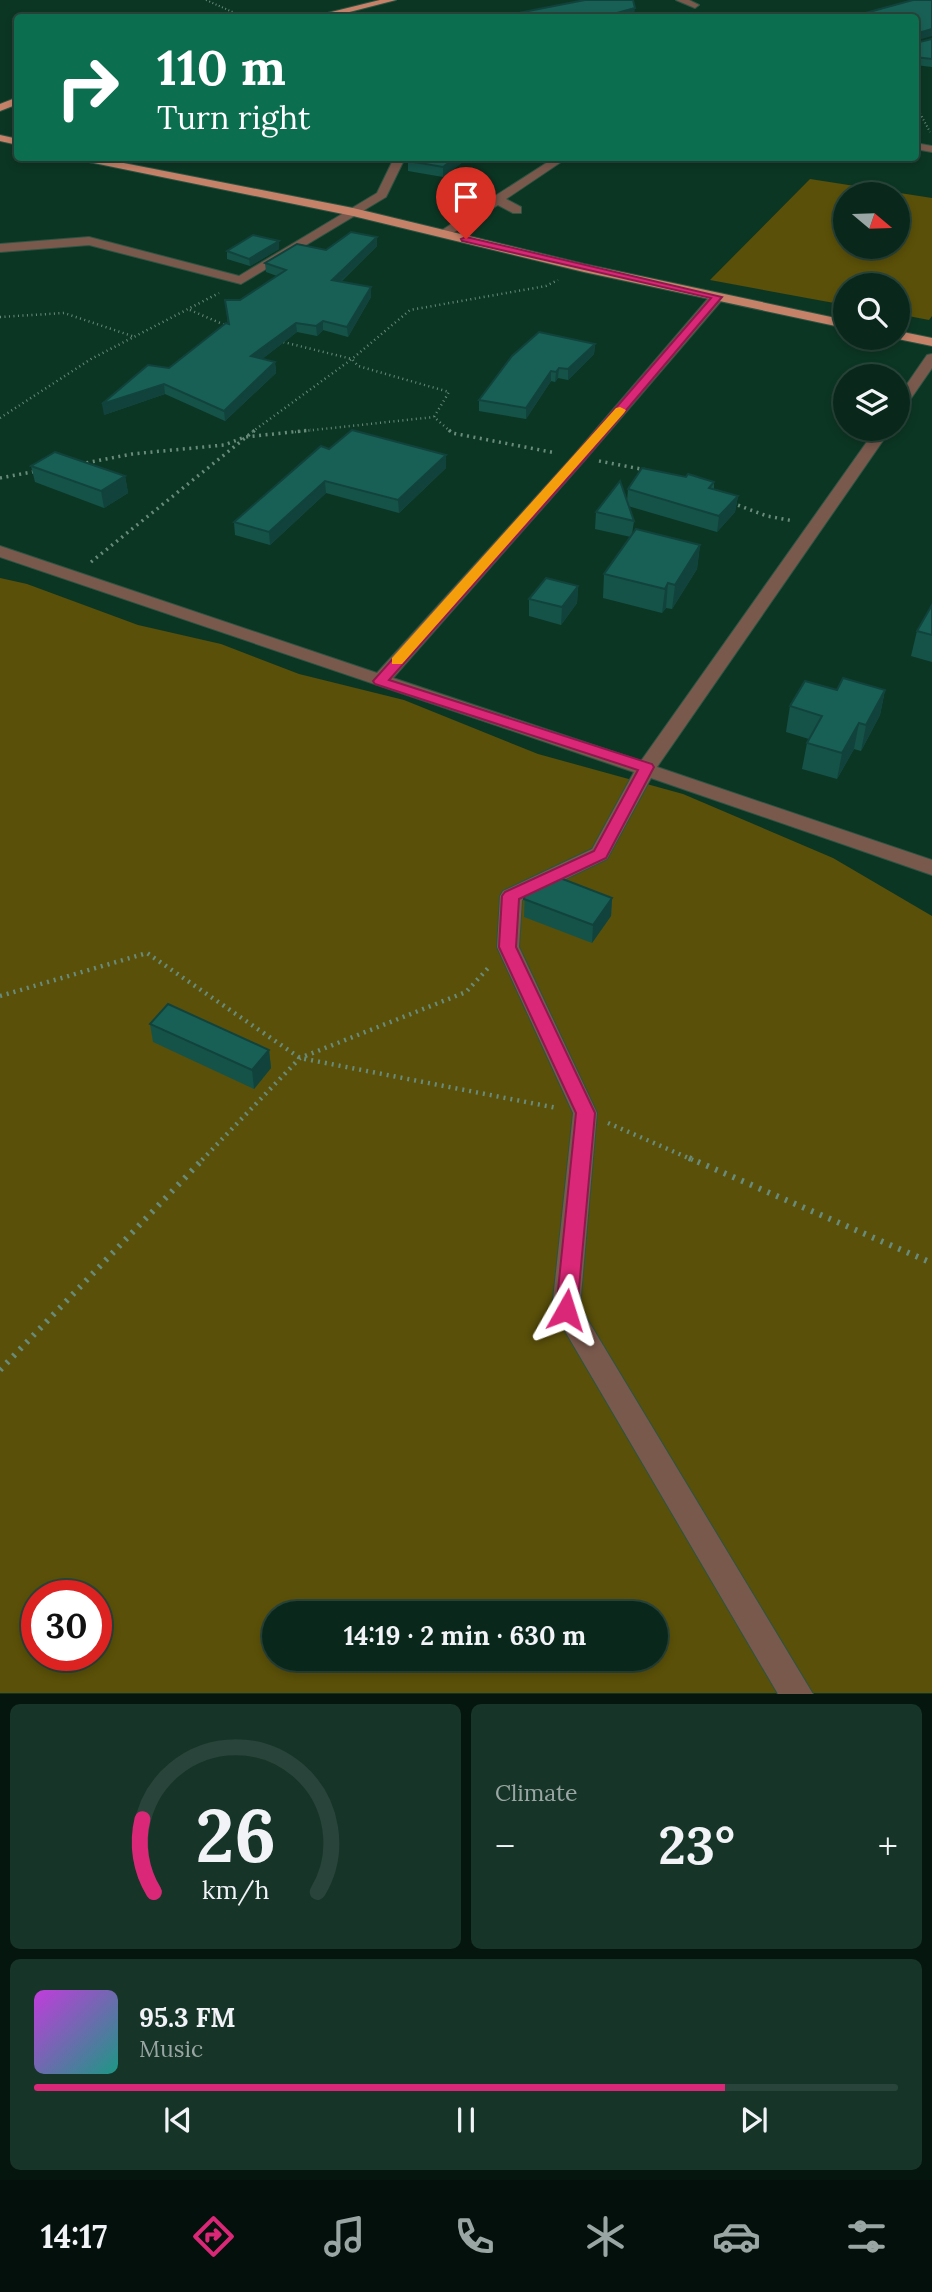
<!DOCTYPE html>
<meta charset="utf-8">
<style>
body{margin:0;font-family:Lora,serif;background:#173428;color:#f1f3f6;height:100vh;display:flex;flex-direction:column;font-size:26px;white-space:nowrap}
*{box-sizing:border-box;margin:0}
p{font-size:23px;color:#99a6a3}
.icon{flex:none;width:38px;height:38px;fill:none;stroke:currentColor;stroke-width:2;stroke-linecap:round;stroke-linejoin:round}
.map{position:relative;height:1694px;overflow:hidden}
.details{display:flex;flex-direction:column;gap:10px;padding:10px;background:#05160f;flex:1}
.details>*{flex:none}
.hud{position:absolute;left:14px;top:14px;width:905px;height:147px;border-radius:7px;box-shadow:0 4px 10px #0003,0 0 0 2px #29443a;background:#0b6e4f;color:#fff;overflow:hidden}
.needle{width:46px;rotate:109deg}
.tools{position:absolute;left:833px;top:182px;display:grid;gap:14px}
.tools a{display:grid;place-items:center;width:77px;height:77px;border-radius:50%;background:#09281b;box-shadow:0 4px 10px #0003,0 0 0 2px #29443a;font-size:35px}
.speed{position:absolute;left:21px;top:1580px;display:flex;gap:14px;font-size:35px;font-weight:700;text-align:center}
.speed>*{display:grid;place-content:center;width:91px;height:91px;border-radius:50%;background:#09281b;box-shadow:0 4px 10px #0003,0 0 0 2px #29443a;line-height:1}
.speed .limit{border:10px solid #d22;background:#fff;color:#111}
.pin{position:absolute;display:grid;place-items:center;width:60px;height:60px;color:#fff;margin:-72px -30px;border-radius:50% 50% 50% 0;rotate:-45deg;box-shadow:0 0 7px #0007}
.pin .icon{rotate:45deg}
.me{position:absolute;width:77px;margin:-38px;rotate:6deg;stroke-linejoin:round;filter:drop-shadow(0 0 5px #0008)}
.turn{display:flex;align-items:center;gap:24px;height:147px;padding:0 28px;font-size:32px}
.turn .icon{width:91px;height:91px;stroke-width:2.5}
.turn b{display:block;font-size:49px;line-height:60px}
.big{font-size:52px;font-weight:700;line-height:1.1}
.details .tile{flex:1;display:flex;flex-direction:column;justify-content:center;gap:10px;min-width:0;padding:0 24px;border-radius:10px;background:#173428}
.details .dial{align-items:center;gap:0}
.dial svg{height:182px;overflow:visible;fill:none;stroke:#29443a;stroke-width:7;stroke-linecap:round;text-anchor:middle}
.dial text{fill:#f1f3f6;stroke:none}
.song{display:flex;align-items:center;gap:21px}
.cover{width:84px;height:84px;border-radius:10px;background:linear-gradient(135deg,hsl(290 70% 55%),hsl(170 70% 35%))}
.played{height:7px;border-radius:4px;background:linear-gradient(90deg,#db2777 80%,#29443a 80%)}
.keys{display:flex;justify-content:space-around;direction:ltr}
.heat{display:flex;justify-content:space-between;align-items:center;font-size:38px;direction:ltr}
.details .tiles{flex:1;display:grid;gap:10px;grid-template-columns:1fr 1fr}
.tile:last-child{grid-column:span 2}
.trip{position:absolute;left:262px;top:1601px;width:406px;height:70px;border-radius:35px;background:#09281b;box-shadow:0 4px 10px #0003,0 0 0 2px #29443a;font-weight:700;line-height:70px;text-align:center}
.dock{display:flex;height:112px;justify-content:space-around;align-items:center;background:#04100b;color:#99a6a3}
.dock .icon{width:49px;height:49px}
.dock .on{color:#db2777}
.dock b{font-size:32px;color:#f1f3f6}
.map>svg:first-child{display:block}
</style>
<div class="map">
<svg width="932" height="1694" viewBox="0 0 932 1694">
<rect width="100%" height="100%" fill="#0c3624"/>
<g fill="#5a5009" fill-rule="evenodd">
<path d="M810 179 932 198V316L929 320 898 314V285H845V305L710 280ZM845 194H898V247H845Z"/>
<path d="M0 578 27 584 138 625 221 644 299 674 404 700 538 754 683 794 833 858 932 916V1693H0ZM37 1596H96V1656H37ZM275 1614H656V1659H275Z"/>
</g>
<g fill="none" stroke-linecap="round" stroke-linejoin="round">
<defs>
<g id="minor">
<polygon points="676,0 689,0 699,5 695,8"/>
<polygon points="915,143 932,146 932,152 915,149"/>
<polygon points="394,158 405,158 386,197 241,284 89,245 0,252 0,244 89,237 239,276 377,193"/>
<polygon points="554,158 567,158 506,199 521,207 521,213 513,213 498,205 446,237 436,234"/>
<polygon points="717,293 722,294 722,300 584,461 393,678 641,761 876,429 891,429 657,767 932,860 932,875 651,778 607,859 522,900 519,947 597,1113 580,1307 813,1694 778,1694 552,1309 573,1113 497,947 500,896 503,891 592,849 634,772 0,557 0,546 377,673 574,455 712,294"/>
<polygon points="932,354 932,368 903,410 898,411 898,397 927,355"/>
</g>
<g id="major">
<polygon points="380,0 396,0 326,18 307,18"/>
<polygon points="18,97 18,104 0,111 0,104"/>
<polygon points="0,135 18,139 18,145 0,141"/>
<polygon points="78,158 98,158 353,208 584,264 845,320 845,328 584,272 353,216 84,161"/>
<polygon points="898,331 932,338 932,346 893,338 898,338"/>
</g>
</defs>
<use href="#minor" stroke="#2c5443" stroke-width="2"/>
<use href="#major" stroke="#2c5443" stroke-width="2"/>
<g stroke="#688b7a" stroke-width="2" stroke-dasharray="1 2.5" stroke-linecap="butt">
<polyline points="206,0 246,18"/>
<polyline points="915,104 930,132"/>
</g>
<g stroke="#688b7a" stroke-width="2.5" stroke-dasharray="1 3.5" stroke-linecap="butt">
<polyline points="190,310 227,326"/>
<polyline points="0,317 64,313 135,337"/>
<polyline points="279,341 352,359 358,366 449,392 434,417 451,432"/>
<polyline points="0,418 91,359 219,293"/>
<polyline points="252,432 352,359 410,310 546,286 558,280"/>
<polyline points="295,432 434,417"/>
</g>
<g stroke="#688b7a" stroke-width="3.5" stroke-dasharray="2 4.5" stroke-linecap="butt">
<polyline points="449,430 452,433 556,453"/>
<polyline points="599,461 646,470"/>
<polyline points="80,464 132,454 224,445 245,437 311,430"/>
<polyline points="0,478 37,471"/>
<polyline points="732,503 767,516 794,521"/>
<polyline points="91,562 255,430"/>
</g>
<g stroke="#688b7a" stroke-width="4.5" stroke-dasharray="2 5" stroke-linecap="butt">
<polyline points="0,996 147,953 300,1058 557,1108"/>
<polyline points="608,1123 693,1160"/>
<polyline points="202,1160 300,1058 466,992 490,966"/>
</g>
<g stroke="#688b7a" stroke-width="6" stroke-dasharray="2.5 7" stroke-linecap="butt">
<polyline points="689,1158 932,1263"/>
<polyline points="0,1370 204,1158"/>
</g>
<use href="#minor" fill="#7a594d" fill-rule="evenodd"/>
<use href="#major" fill="#c68269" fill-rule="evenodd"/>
</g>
<g fill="#155349">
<polygon points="932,39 932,67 915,65 915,43"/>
<polygon points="468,158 443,177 408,171 408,161"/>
<polygon points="377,237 377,246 341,282 371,297 348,337 323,330 317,336 297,332 262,359 275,362 276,373 225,421 165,394 104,415 228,324 225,300 240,300 277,276 266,272 265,263 326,250"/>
<polygon points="279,241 279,249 250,266 227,259 227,251"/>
<polygon points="595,344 594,354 568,380 558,378 555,382 551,381 526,419 479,411 479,400"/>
<polygon points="329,449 446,455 446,468 399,513 326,493 270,545 235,535 234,522"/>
<polygon points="31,466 125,476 128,493 104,508 35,482"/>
<polygon points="714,482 714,489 738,496 735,512 717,532 628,506 634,521 632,534 700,545 697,569 672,609 666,608 662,613 603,598 604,574 631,537 595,529 596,512 627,501 628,489"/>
<polygon points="578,586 577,603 561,625 529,616 529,599"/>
<polygon points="932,605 932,662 911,656 917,631"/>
<polygon points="837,690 885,690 880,715 861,751 854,749 837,779 802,769 807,743 809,739 786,732 790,706"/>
<polygon points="525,890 612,898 611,916 592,943 524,917"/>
<polygon points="150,1024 269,1050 271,1068 254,1089 153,1042"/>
</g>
<g fill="#11433c">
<polygon points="635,8 634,16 629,18 599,18"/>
<polygon points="932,29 932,36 915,41 915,34"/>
<polygon points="455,158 468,158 443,177 443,167"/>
<polygon points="377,237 377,246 332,290 332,280"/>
<polygon points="279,241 279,249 250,266 249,259"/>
<polygon points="371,287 371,297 348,337 347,327"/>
<polygon points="323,321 323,330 317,336 316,326"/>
<polygon points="296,323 297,332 252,367 251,356"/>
<polygon points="595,344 594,354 568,380 568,369"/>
<polygon points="275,362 276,373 225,421 224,411"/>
<polygon points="559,368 558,378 555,382 556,372"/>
<polygon points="551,371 551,381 526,419 526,408"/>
<polygon points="164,384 165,394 104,415 102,404"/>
<polygon points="446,455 446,468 399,513 398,500"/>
<polygon points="125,476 128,493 104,508 101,491"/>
<polygon points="325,481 326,493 270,545 269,532"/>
<polygon points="738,496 735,512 717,532 719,516"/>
<polygon points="700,545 697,569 672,609 675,585"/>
<polygon points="668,583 666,608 662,613 665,589"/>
<polygon points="578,586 577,603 561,625 562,607"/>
<polygon points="885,690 880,715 861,751 866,725"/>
<polygon points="859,723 854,749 837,779 842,753"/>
<polygon points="612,898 611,916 592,943 593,925"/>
<polygon points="269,1050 271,1068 254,1089 252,1070"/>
</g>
<g fill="#186055" stroke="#11433c" stroke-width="2">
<polygon points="585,0 633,0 635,8 599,18 492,18"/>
<polygon points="913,0 932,0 932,29 915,34 915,18 847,18"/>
<polygon points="932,39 932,59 915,57 915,43"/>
<polygon points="413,158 455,158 443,167 408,161"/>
<polygon points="351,232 377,237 332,280 371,287 347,327 323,321 316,326 296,323 251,356 275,362 224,411 164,384 102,404 148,365 169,368 226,323 229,324 225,300 240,300 286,270 265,263 297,244 326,250"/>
<polygon points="253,235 279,241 249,259 227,251"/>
<polygon points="539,332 595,344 568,369 559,368 556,372 551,371 526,408 479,400 512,356"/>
<polygon points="352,430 446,455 398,500 325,481 269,532 234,522 321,446 329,449"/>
<polygon points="55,452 125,476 101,491 31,466"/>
<polygon points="642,468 686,477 688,474 714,482 709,488 738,496 719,516 628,489"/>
<polygon points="620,481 634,521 596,512"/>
<polygon points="636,529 700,545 675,585 668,583 665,589 604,574"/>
<polygon points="546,578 578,586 562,607 529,599"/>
<polygon points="932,605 932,635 917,631"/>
<polygon points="843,678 885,690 866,725 859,723 842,753 807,743 822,716 790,706 805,681 837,690"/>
<polygon points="547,873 612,898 593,925 524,899 525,890 533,880"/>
<polygon points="168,1004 269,1050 252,1070 150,1024"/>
</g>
<polygon fill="#db2777" stroke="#8e194d" stroke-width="2" points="466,237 722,297 584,460 389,680 652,764 654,767 606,858 519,899 516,947 595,1113 577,1310 574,1316 566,1319 559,1316 556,1310 576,1113 499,947 502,896 505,892 594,851 638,770 375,684 373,681 575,455 711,298 462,241 461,239"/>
<polygon fill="#f59e0b" points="620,407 626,410 624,413 402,664 392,664 392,658 616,408"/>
</svg>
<div class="tools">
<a><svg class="needle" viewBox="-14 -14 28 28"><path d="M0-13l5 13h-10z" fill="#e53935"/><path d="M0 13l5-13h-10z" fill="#99a6a3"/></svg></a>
<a><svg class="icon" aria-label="search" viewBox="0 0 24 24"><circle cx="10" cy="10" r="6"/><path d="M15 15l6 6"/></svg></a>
<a><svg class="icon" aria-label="layers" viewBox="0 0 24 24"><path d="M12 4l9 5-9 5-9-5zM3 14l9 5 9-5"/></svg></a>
</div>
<div class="speed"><div class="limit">30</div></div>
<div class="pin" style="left:466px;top:239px;background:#d93025"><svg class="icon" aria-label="arrive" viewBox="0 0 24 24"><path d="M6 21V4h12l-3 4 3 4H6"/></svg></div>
<svg class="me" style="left:566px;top:1310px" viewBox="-20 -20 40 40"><path d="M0-17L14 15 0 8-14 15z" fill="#db2777" stroke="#fff" stroke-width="4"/></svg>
<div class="trip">14:19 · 2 min · 630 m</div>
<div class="hud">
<div class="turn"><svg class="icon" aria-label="right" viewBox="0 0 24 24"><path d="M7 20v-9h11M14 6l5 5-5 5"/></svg><div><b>110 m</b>Turn right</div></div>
</div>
</div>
<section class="details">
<div class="tiles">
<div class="tile dial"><svg viewBox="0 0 100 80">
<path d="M14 69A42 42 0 1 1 86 69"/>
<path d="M14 69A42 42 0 0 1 9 37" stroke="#db2777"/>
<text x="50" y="56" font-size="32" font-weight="700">26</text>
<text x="50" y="72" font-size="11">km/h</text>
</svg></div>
<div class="tile"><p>Climate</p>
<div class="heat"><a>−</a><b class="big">23°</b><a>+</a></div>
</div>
<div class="tile">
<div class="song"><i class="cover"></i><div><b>95.3 FM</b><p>Music</p></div></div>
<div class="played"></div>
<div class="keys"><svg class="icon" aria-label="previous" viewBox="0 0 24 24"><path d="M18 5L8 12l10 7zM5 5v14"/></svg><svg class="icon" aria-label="pause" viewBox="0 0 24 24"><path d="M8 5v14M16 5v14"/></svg><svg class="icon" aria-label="next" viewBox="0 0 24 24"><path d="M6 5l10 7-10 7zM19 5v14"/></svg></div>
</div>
</div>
</section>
<nav class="dock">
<b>14:17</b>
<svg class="icon on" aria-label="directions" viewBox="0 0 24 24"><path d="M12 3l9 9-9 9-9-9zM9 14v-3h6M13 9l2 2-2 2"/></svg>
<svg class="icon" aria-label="music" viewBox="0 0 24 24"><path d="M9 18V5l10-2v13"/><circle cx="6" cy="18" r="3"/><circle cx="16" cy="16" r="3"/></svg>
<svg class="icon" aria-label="phone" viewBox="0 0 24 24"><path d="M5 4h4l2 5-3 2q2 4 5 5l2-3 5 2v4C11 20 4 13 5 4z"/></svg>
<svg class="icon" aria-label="climate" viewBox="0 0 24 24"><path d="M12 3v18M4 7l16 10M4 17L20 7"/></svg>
<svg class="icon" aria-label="car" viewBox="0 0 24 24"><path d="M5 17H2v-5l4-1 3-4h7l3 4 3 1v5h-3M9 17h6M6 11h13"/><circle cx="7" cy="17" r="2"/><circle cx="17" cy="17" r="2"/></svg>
<svg class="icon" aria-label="filters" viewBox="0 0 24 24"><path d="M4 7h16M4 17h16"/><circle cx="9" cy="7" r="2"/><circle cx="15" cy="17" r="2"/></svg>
</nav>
